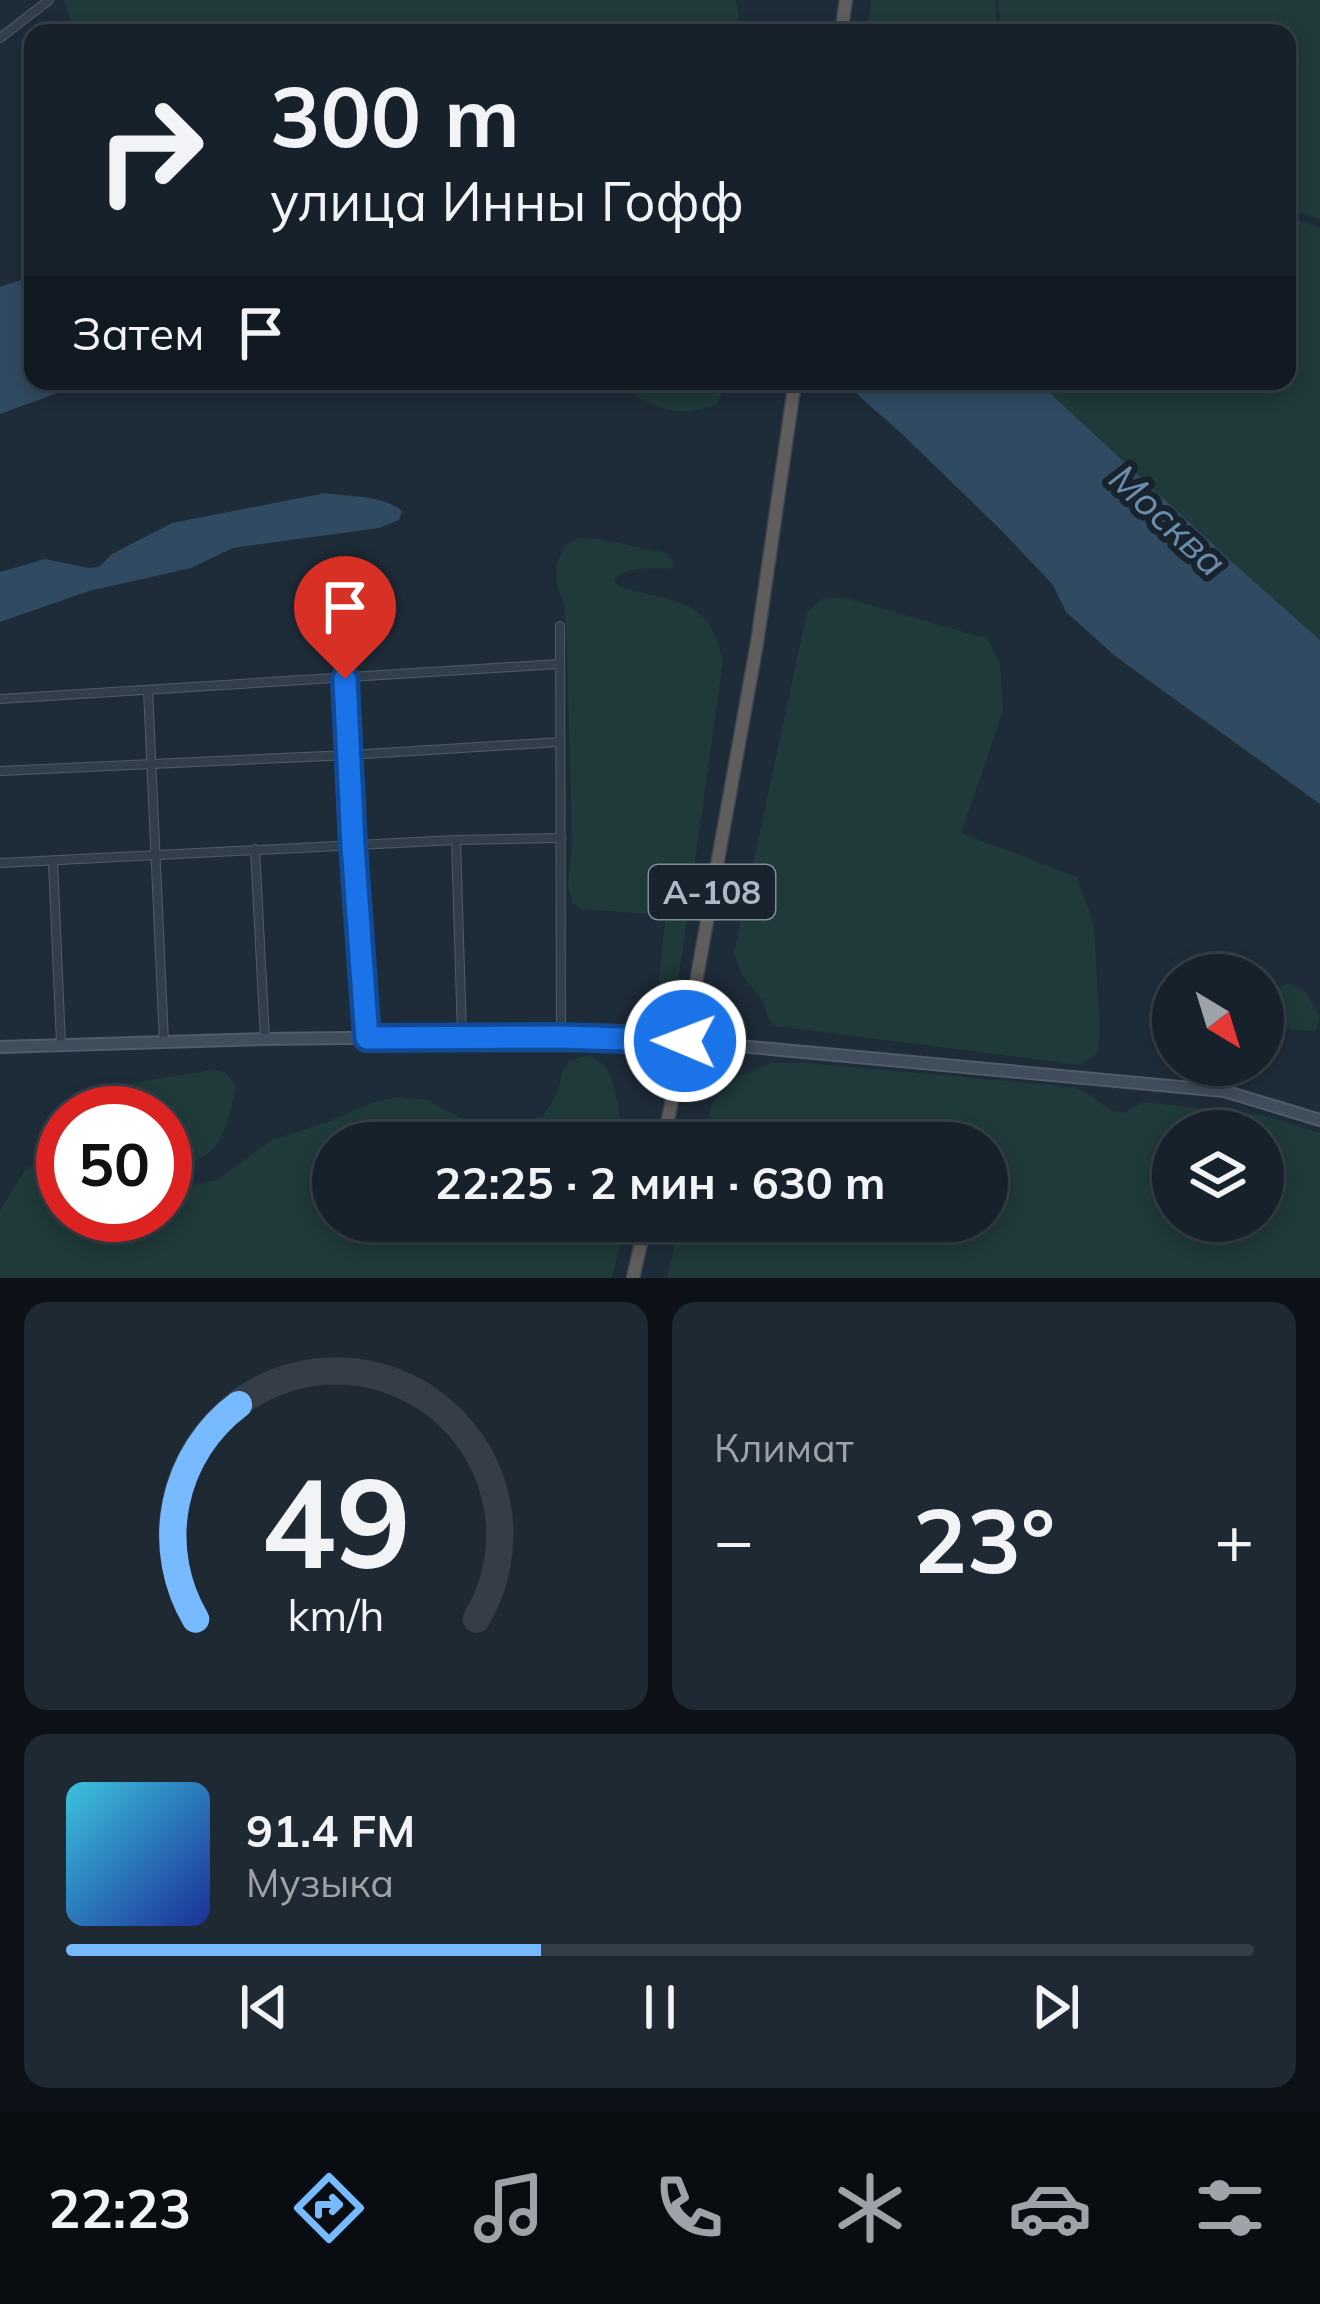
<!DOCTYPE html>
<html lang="ru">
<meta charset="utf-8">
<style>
body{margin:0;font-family:Mulish,sans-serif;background:#1f2933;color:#f1f3f6;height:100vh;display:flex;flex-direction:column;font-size:45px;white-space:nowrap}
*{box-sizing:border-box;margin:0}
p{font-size:39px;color:#9ea3a9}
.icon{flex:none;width:66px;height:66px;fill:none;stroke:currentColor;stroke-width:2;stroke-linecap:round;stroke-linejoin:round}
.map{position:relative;height:1278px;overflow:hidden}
.sheet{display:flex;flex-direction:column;gap:24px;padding:24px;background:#0c1218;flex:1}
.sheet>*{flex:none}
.banner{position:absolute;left:24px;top:24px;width:1272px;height:366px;border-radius:24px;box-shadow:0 6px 18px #0003,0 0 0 3px #353e47;background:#16212b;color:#f1f3f6;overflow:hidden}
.needle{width:78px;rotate:142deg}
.controls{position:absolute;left:1152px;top:954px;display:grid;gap:24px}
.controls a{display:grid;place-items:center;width:132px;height:132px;border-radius:50%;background:#16212b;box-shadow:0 6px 18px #0003,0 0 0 3px #353e47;font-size:60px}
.speed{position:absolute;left:36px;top:1086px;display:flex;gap:24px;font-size:60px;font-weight:700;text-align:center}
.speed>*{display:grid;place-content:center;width:156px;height:156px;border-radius:50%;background:#16212b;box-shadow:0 6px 18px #0003,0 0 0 3px #353e47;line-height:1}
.speed .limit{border:18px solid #d22;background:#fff;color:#111}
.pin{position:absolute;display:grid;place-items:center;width:102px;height:102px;color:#fff;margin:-123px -51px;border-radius:50% 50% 50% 0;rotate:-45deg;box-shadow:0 0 12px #0007}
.pin .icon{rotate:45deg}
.me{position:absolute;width:132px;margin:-66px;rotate:271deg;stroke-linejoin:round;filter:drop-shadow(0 0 9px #0008)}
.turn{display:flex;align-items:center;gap:42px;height:252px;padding:0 48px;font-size:54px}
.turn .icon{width:156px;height:156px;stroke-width:2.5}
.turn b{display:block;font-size:84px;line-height:102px}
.then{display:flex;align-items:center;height:114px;padding:0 48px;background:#0003;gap:24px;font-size:45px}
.big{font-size:90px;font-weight:700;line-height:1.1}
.sheet .tile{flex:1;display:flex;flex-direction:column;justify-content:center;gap:18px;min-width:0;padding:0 42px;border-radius:24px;background:#1f2933}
.sheet .dial{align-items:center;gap:0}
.dial svg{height:312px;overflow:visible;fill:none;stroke:#353e47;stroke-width:7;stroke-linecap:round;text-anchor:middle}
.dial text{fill:#f1f3f6;stroke:none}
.song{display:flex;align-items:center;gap:36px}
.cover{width:144px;height:144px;border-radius:18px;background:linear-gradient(135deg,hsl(190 70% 55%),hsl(230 70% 35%))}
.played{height:12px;border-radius:6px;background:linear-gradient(90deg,#78baff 40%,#353e47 40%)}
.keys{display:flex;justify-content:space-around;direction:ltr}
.heat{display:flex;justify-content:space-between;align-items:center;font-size:66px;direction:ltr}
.sheet .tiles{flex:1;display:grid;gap:24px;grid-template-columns:1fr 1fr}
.tile:last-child{grid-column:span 2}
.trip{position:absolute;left:312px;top:1122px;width:696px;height:120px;border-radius:60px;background:#16212b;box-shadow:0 6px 18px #0003,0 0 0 3px #353e47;font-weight:700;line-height:120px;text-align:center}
.tabs{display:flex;height:192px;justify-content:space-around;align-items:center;background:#090d11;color:#9ea3a9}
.tabs .icon{width:84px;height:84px}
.tabs .selected{color:#78baff}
.tabs b{font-size:54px;color:#f1f3f6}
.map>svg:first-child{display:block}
</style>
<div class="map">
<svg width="1320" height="1278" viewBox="0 0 1320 1278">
<rect width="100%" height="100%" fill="#1e2c39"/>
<g fill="#20393a" fill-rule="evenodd">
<polygon points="64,0 736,0 741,33 74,33"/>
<polygon points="871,0 995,0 998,33 867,33"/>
<polygon points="998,0 1320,0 1320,219 1287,209 1287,33 1002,33"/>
<polygon points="1287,216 1320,228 1320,640 1231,561 1037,381 1287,381"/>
<path d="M609 381H728L716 404C671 423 649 401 609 381Z"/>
<path d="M578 538 599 539 666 553 673 562V568C653 570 627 564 614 580L618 586C674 604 708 594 723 661L677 990 674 1005 667 1014 659 1010 657 1000 665 921 659 916 650 914 582 909 572 902 568 885 572 844 567 650 564 605 557 586 556 566 564 546Z"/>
<polygon points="842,597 988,639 1000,664 1003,711 961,833 1077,877 1094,925 1100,1034 1097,1054 1080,1065 775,1026 767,1016 763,1001 742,975 734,953 807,612 822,599"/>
<polygon points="1288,983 1306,992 1320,1018 1315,1031 1291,1030 1273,1014 1266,1001 1271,991"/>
<path d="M589 1055C594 1059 601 1062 605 1067 619 1083 618 1122 625 1143H333V1221H626L612 1278H0V1211L24 1171 41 1160 63 1156V1215H165V1190L217 1180 272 1140 330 1121 369 1104 396 1097 427 1100 463 1119 526 1121 543 1116 557 1094 562 1073 569 1061Z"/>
<path d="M771 1063H807L1073 1087 1090 1095 1110 1110 1124 1113 1144 1102 1263 1115 1320 1133V1278H667L680 1221H987V1143H701L713 1102 737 1077ZM1173 1131H1263V1221H1173Z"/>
<path d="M213 1070 226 1073 236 1086C226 1131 221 1166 165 1165V1113H99L105 1102 126 1084Z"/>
</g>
<g fill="#304a61">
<polygon points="33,276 33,381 91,381 0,414 0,287"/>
<polygon points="842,381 1037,381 1231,561 1320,640 1320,804 1115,656 1066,612 1053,585 1002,531 901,433"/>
<path d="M325 493C350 497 383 495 402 511L399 520 379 528 233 548 191 568 89 591 0 622V572L45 559 89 568 99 567 112 554 172 523Z"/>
</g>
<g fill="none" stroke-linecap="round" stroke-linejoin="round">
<defs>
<g id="minor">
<polyline points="0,38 49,0"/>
<polyline points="560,626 561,1037"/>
<polyline points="345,679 353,845 367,1038"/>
<polyline points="148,690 164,1042"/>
<polyline points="0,699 559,664"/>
<polyline points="0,771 349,755 560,742"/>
<polyline points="456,840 462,1036"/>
<polyline points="255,849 265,1039"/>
<polyline points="53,861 61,1044"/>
<polyline points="0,863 456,840 561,838"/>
</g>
<polyline id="secondary" points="0,1047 265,1039 520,1036 685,1041 1224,1091 1320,1120"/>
<g id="trunk">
<polyline points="841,33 846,0"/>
<polyline points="663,1143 691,1010 757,643 795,381"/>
<polyline points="633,1278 646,1221"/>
</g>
</defs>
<use href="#minor" stroke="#505c67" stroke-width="10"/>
<use href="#secondary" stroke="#505c67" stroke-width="14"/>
<use href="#trunk" stroke="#3a4650" stroke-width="15"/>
<use href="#minor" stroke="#323e49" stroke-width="8"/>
<use href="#secondary" stroke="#404d5c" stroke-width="10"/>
<use href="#trunk" stroke="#605e5c" stroke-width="12"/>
</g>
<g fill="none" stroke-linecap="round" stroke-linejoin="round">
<defs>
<polyline id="route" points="345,679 353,845 367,1038 561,1037 685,1041"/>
</defs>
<use href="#route" stroke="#114b97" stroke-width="30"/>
<use href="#route" stroke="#1a73e8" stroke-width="21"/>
</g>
<g text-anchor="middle" stroke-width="12" stroke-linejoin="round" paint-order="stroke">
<rect fill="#18232d" stroke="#808c98" stroke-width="3" x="649" y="865" width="126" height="54" rx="9"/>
<g font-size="33" font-weight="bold" fill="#acb9c6">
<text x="712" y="904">А-108</text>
</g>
<g font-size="39" font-style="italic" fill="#6a8dac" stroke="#18232d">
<text transform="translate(1168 520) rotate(43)" y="14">Москва</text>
</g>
</g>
</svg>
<div class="controls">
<a><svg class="needle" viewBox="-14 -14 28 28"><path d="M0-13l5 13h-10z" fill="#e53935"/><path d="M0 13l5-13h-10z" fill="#9ea3a9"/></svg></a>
<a><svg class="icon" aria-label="layers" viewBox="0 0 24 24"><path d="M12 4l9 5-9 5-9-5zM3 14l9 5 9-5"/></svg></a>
</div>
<div class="speed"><div class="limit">50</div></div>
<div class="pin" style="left:345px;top:679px;background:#d93025"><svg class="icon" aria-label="arrive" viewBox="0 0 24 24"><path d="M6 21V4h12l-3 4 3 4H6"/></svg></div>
<svg class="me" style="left:685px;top:1041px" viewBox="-20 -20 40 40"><circle r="17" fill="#1a73e8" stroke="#fff" stroke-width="3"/><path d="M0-11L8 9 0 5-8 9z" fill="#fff"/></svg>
<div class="trip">22:25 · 2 мин · 630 m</div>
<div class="banner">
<div class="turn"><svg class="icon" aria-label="right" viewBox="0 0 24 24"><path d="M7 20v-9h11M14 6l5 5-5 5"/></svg><div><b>300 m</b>улица Инны Гофф</div></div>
<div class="then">Затем<svg class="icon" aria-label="arrive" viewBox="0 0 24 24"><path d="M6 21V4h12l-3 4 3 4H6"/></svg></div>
</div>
</div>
<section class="sheet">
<div class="tiles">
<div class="tile dial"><svg viewBox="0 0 100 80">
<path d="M14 69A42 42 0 1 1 86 69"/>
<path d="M14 69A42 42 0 0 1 25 14" stroke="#78baff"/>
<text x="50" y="56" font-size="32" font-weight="700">49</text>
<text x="50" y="72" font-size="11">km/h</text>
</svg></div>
<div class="tile"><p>Климат</p>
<div class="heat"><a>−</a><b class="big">23°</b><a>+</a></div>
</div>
<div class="tile">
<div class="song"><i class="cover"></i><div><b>91.4 FM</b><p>Музыка</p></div></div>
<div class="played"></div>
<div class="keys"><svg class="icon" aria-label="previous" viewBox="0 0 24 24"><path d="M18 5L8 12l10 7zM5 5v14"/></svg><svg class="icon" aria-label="pause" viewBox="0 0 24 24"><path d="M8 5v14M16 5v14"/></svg><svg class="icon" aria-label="next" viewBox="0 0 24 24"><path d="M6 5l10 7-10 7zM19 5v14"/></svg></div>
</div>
</div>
</section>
<nav class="tabs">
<b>22:23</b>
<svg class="icon selected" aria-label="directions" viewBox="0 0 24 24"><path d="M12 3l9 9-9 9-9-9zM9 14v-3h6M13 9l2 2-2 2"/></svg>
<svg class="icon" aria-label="music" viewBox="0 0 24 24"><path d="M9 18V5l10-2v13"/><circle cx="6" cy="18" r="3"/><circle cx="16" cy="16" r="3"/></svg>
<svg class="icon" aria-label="phone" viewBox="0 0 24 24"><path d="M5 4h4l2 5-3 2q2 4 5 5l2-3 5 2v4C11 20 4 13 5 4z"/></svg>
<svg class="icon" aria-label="climate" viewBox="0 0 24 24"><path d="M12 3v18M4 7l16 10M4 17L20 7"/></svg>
<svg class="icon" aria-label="car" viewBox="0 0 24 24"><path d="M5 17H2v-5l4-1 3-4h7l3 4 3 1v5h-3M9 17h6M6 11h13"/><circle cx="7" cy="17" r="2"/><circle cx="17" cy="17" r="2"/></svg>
<svg class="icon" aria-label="filters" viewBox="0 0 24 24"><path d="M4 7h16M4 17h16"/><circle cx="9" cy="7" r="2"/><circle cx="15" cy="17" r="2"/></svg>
</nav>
